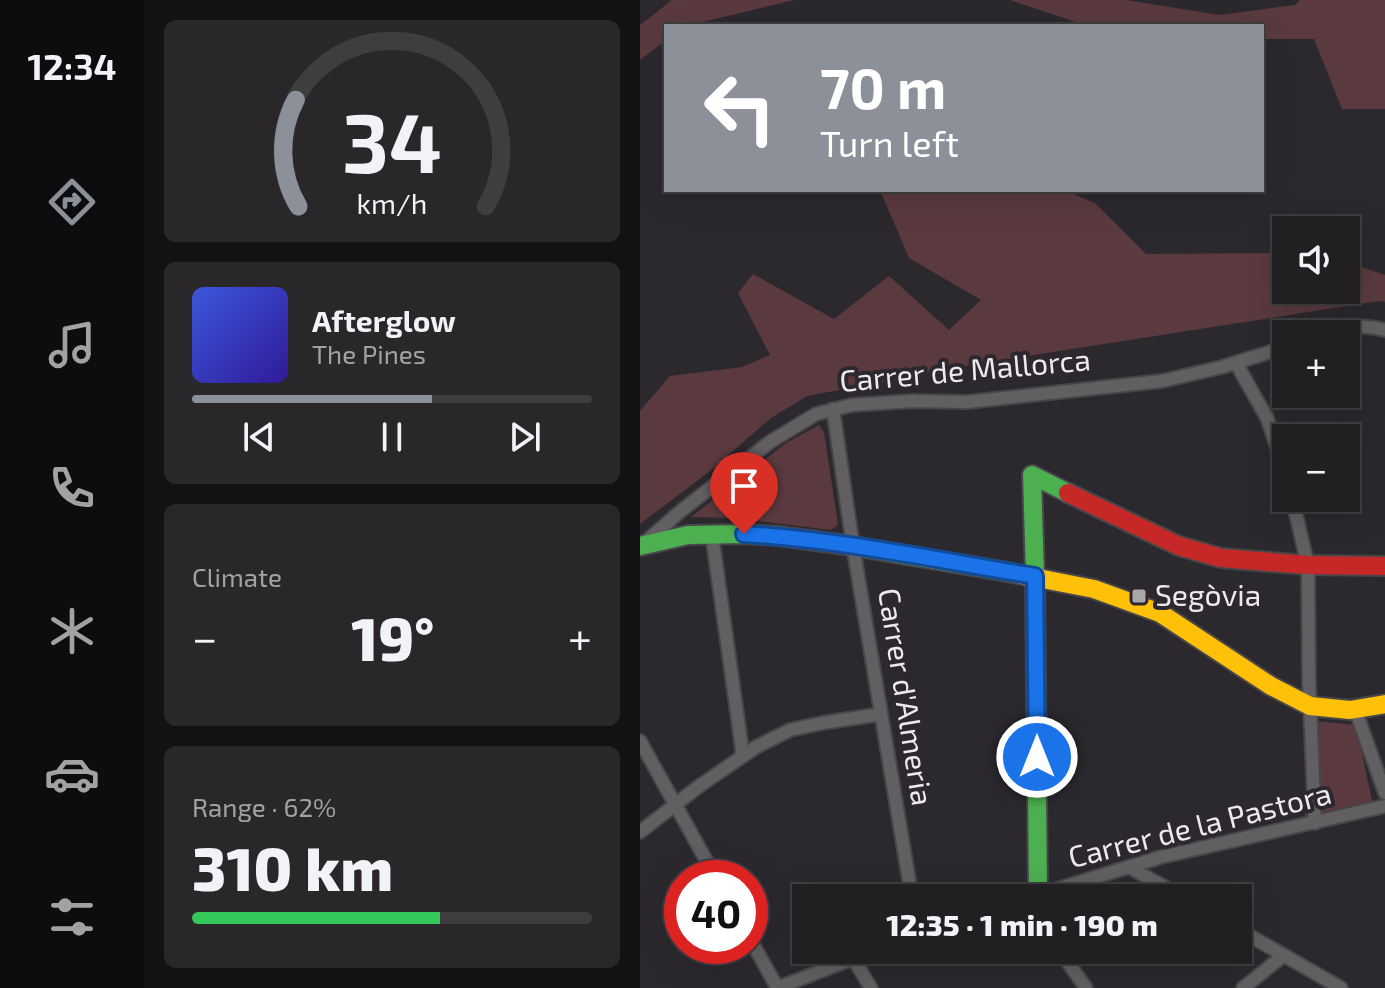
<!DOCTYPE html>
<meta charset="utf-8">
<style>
body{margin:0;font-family:"Exo 2",sans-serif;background:#29272a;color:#f1f3f6;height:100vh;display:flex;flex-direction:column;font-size:30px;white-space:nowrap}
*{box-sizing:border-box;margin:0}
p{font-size:26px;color:#a2a2a5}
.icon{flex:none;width:44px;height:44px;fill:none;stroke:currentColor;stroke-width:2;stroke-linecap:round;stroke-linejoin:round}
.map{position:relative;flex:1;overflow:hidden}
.drawer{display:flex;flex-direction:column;gap:20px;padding:20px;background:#121113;width:496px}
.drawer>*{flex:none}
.guide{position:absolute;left:24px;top:24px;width:600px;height:168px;border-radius:0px;box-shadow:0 8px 32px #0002,0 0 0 2px #3e3d40;background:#8c9099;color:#fff;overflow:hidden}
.tools{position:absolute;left:632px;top:216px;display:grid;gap:16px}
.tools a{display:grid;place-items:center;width:88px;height:88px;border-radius:0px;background:#211f22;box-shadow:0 8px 32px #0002,0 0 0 2px #3e3d40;font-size:40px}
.speed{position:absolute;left:24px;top:860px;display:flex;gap:16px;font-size:40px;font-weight:700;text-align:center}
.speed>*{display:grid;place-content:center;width:104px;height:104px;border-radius:50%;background:#211f22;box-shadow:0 8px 32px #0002,0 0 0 2px #3e3d40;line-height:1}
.speed .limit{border:12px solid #d22;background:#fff;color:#111}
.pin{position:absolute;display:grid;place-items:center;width:68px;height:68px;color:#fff;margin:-82px -34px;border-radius:50% 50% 50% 0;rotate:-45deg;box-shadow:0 0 8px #0007}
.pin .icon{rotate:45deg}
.me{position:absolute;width:88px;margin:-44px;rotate:0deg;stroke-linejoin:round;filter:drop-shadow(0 0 6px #0008)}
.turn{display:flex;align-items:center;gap:28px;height:168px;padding:0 24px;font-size:36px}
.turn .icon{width:104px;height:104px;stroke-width:2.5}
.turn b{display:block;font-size:56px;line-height:68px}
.big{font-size:60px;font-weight:800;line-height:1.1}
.drawer .card{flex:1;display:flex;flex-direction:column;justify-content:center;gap:12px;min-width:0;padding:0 28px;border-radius:12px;background:#29272a}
.drawer .dial{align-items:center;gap:0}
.dial svg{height:208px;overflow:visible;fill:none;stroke:#3e3d40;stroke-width:7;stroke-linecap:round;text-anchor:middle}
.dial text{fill:#f1f3f6;stroke:none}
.song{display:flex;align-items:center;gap:24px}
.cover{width:96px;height:96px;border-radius:12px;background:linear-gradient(135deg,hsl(230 70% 55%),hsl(250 70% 35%))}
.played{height:8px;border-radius:4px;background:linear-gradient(90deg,#8c9099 60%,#3e3d40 60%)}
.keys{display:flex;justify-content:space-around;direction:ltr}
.heat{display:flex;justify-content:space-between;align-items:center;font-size:44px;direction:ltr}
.charge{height:12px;border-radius:6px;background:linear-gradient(90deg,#34c759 62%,#3e3d40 0)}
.trip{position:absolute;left:152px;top:884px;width:460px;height:80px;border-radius:0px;background:#211f22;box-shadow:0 8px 32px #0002,0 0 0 2px #3e3d40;font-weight:800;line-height:80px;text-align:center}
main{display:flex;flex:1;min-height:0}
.menu{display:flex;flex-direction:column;width:144px;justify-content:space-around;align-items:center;background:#0d0c0e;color:#a2a2a5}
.menu .icon{width:56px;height:56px}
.menu .active{color:#8c9099}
.menu b{font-size:36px;color:#f1f3f6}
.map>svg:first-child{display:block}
</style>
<main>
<nav class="menu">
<b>12:34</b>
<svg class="icon active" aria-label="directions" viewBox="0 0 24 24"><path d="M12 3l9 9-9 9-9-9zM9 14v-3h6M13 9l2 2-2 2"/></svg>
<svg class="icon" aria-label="music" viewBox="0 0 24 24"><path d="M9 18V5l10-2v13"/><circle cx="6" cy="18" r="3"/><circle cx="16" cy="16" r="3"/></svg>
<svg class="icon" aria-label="phone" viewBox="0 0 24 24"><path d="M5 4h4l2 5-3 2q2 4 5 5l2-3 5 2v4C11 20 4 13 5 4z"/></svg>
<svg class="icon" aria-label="climate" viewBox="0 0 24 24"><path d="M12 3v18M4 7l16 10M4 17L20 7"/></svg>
<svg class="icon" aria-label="car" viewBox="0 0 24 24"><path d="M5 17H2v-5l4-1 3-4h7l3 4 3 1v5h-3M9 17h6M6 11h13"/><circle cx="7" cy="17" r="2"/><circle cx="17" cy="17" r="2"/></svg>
<svg class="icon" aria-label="filters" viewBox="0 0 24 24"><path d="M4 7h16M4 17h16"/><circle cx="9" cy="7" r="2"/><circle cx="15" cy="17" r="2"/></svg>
</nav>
<section class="drawer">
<div class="card dial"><svg viewBox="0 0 100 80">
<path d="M14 69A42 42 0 1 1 86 69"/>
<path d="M14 69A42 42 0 0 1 13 28" stroke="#8c9099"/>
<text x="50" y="56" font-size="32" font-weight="700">34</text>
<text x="50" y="72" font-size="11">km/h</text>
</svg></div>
<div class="card">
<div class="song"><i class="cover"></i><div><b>Afterglow</b><p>The Pines</p></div></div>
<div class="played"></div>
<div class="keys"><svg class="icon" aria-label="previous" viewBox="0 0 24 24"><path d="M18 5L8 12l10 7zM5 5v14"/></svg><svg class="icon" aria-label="pause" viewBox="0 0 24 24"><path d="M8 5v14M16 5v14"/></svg><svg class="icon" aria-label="next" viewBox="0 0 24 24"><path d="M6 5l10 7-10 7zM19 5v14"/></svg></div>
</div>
<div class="card"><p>Climate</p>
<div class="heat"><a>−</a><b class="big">19°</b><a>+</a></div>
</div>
<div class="card"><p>Range · 62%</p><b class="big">310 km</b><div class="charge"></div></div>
</section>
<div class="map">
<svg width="745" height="988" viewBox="0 0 745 988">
<rect width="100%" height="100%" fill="#2c292e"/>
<g fill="#5a3a3e">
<polygon points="32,0 154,0 46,26 26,26 26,40 0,60 0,25"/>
<polygon points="370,0 486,0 579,15 655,5 660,0 745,0 745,109 702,109 674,39 622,39 622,26 448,26"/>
<polygon points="240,190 424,190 455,203 506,254 646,253 646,290 706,290 706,262 745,275 745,302 738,301 337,364 167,396 131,418 70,471 0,524 0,411 30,376 102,367 130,355 98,293 113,274 194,319 249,276 309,330 341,300 269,258"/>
<polygon points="179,425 184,432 198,525 191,530 93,518 51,517 146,443"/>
<polygon points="667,720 716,725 732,801 664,817 670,803"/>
</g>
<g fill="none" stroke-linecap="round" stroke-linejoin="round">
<defs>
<g id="street">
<path d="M685 334C706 327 724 324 745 330"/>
<polyline points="596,363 627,418 646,473"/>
<polyline points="193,409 213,546 272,898"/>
<polyline points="652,498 668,565 669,683 675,823"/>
<polyline points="72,535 103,756"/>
<polyline points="4,543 42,510 130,442 176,414 212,405 273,401 327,402 522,381 582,367 646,347"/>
<polyline points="715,709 745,793"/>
<polyline points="0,741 76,878"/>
<polyline points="0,832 58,787 116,747 150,730 182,723 241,714"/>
<polyline points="489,867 544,898"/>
<polyline points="388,898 521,857 745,806"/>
<polyline points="598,929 701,988"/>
<polyline points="110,939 137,987"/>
<polyline points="419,950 446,988"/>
<polyline points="213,958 231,988"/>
<polyline points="137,988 235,950"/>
<polyline points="603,988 644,955"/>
</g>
<g id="fast">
<polyline points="0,546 48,535 104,534 139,536 213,546 362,571"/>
<polyline points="398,895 395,576 392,475 428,493"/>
</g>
<polyline id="slow" points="362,571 454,589 520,613 631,686 670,706 710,710 745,704"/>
<polyline id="jam" points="428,493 539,546 581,558 668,565 745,566"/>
</defs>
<use href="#street" stroke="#484649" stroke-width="16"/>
<use href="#fast" stroke="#484649" stroke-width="22"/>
<use href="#slow" stroke="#484649" stroke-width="22"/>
<use href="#jam" stroke="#484649" stroke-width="22"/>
<use href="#street" stroke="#625f62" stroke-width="12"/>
<use href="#fast" stroke="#4caf50" stroke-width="18"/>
<use href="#slow" stroke="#ffc107" stroke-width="18"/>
<use href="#jam" stroke="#c62828" stroke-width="18"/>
</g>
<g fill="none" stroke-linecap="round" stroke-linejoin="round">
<defs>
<path id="route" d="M104 534C202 540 298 560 395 576L397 757"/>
</defs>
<use href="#route" stroke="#114b97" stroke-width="20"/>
<use href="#route" stroke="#1a73e8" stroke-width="14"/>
</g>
<rect fill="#a9a6ab" stroke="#2d282f" stroke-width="3" x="491" y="588" width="16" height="16" rx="4"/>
<g text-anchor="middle" stroke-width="8" stroke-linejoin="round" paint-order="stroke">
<g font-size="30" fill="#edeaee" stroke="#2d282f">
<text transform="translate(325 371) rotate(-5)" y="10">Carrer de Mallorca</text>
<text transform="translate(265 697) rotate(81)" y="10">Carrer d'Almeria</text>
<text transform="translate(560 826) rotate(-14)" y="10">Carrer de la Pastora</text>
</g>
<g font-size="30" fill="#edeaee" stroke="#2d282f" text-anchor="start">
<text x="515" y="606">Segòvia</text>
</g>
</g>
</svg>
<div class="tools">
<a><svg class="icon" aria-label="sound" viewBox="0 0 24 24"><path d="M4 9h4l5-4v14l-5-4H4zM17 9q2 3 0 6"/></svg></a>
<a>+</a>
<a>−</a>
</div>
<div class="speed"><div class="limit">40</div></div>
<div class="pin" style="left:104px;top:534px;background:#d93025"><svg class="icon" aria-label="arrive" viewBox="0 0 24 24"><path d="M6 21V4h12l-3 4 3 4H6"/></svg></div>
<svg class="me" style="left:397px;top:757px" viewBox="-20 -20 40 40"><circle r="17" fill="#1a73e8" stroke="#fff" stroke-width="3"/><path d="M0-11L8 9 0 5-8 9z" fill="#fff"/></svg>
<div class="trip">12:35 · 1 min · 190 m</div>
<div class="guide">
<div class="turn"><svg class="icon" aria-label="left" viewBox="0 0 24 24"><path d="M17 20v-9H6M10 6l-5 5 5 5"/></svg><div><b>70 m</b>Turn left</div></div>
</div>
</div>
</main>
